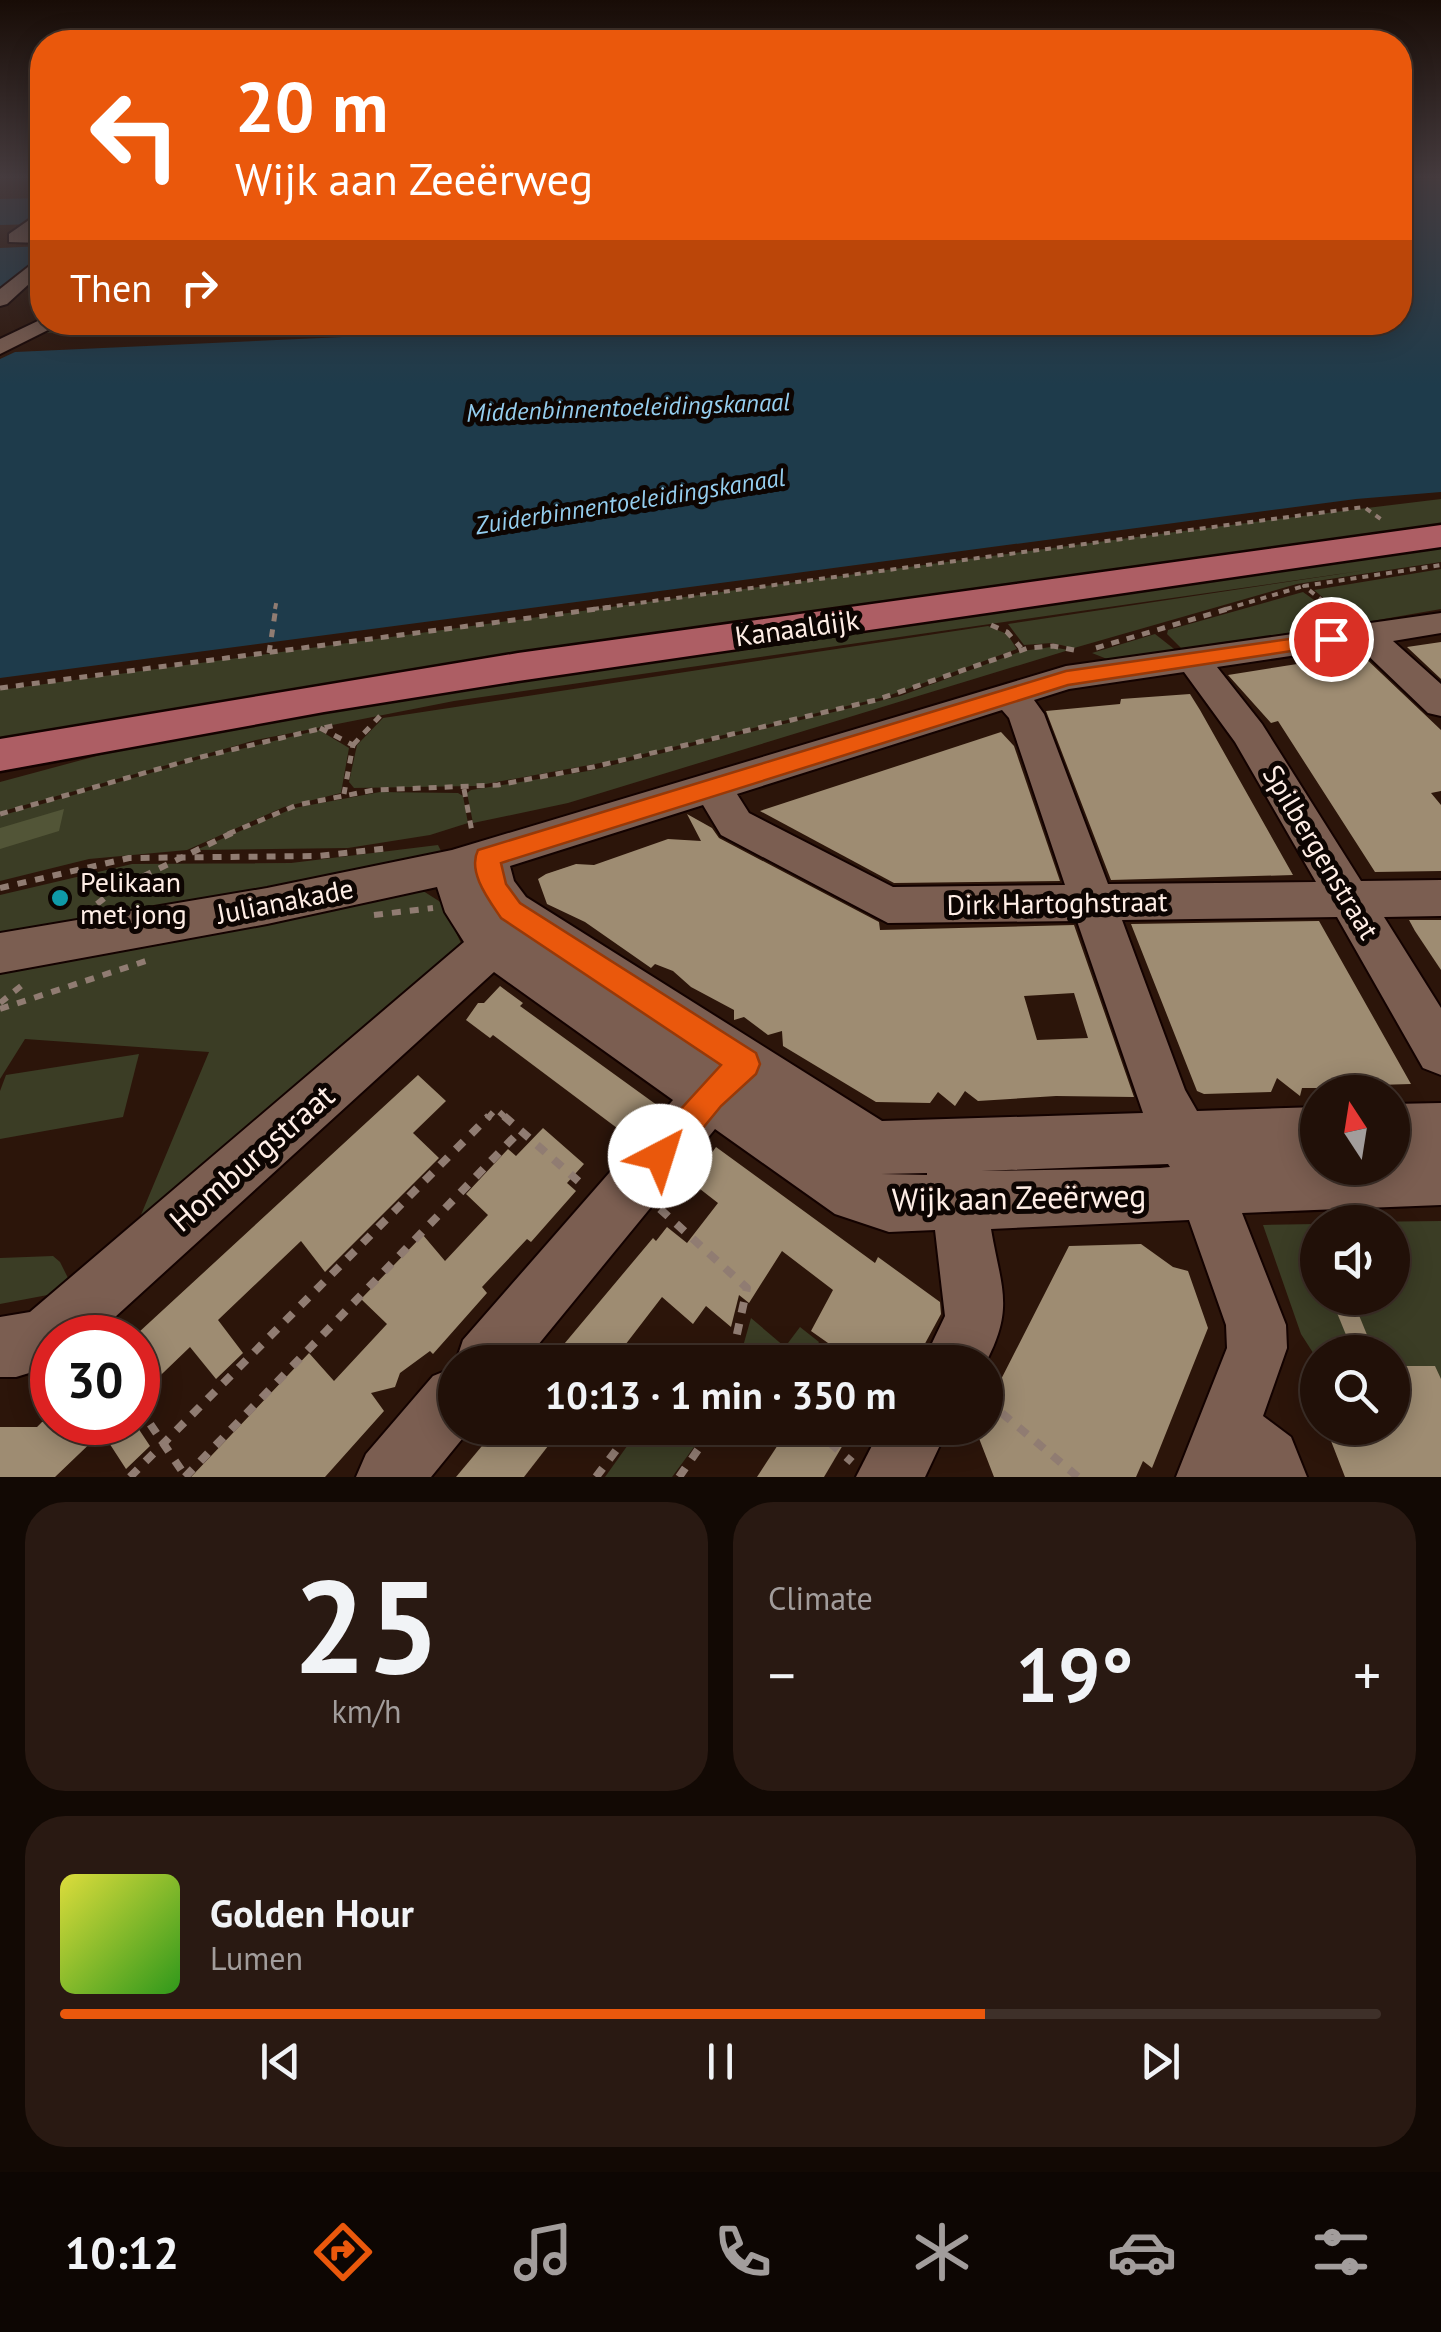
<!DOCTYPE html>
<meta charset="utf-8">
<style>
body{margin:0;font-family:"PT Sans",sans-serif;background:#291912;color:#f1f3f6;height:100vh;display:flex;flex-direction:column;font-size:38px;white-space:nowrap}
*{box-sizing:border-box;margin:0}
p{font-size:32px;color:#a29d9c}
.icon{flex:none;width:55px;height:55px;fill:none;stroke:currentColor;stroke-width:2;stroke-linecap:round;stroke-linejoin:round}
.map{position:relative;height:1477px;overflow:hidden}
.panel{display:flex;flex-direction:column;gap:25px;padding:25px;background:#120904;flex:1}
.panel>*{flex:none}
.banner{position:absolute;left:30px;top:30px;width:1382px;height:305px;border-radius:40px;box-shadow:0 5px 25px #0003,0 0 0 2px #3e3029;background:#ea580c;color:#fff;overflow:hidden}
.needle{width:65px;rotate:348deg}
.controls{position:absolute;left:1300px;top:1075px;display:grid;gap:20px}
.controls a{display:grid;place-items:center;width:110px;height:110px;border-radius:50%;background:#211008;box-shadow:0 5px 25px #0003,0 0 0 2px #3e3029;font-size:50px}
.speed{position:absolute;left:30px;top:1315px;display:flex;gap:20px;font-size:50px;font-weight:700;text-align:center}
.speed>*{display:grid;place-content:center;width:130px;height:130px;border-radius:50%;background:#211008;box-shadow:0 5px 25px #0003,0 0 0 2px #3e3029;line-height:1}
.speed .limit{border:15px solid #d22;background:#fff;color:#111}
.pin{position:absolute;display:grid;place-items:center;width:85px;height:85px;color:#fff;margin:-42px;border:5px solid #fff;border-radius:50%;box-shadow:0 2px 10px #0007}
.me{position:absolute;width:110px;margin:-55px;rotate:40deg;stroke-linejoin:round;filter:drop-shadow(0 0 8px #0008)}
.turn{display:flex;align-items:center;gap:35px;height:210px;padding:0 40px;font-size:45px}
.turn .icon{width:130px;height:130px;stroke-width:2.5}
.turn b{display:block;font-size:70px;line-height:85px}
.then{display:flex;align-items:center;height:95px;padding:0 40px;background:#0003;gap:20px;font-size:38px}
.big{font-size:75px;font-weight:800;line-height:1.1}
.panel .card{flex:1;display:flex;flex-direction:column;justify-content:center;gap:15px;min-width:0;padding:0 35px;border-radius:40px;background:#291912}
.panel .dial{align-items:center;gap:0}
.dial b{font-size:130px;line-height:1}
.song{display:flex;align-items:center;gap:30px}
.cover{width:120px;height:120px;border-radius:15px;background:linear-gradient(135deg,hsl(60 70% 55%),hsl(110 70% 35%))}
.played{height:10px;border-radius:5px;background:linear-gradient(90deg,#ea580c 70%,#3e3029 70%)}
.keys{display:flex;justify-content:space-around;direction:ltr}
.heat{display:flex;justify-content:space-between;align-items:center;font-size:55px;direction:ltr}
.panel .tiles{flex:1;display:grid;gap:25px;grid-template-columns:1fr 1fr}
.card:last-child{grid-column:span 2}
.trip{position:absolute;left:438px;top:1345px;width:565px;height:100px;border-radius:50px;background:#211008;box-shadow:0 5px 25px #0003,0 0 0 2px #3e3029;font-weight:800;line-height:100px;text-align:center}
.tab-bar{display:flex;height:160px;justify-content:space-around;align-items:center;background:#0d0603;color:#a29d9c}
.tab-bar .icon{width:70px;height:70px}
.tab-bar .selected{color:#ea580c}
.tab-bar b{font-size:45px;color:#f1f3f6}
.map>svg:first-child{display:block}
</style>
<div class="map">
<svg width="1441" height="1477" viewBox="0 0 1441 1477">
<rect width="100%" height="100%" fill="#2c150a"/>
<g fill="#3b3d25">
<polygon points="63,322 282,323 40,333"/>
<path d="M1441 499V528L0 748V690C481 626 966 556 1441 499Z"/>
<polygon points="1441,543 1441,562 1297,584 1074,648 1052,643 1024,645 1008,624 1367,570 454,701 256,740 0,812 0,782 130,747 320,707"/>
<polygon points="1441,569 1441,609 1355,624 1314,590"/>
<polygon points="1303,592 1349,625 1217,643 1215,647 1187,654 1167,634 1168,630"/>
<polygon points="988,626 1007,634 1017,649 885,697 622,759 475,786 354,788 349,782 357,745 383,718"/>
<polygon points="1155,634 1178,652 1107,659 1092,653"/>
<polygon points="1051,647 1069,650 568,803 473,823 467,793 471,790 588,771 900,696 1022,651"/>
<polygon points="319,730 349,748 341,793 284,807 187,850 89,859 0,881 0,816 203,758"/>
<polygon points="380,792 458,793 463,796 468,823 430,835 348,848 196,850 294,808"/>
<polygon points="438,845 442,853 0,946 0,895 132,864 291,863"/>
<polygon points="420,889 442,903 461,943 295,1091 138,1222 209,1052 25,1039 0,1079 0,974 13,966"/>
<polygon points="139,1054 123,1117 0,1139 0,1091 6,1075"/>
<polygon points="1441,1221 1441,1379 1393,1380 1392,1352 1318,1352 1317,1359 1301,1334 1263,1225 1317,1224 1318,1298 1392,1298 1392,1222 1356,1222"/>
<polygon points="53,1256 60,1262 69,1280 53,1294 0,1304 0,1258"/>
<polygon points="751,1318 785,1347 800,1327 819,1342 807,1362 746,1362 740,1357"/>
<polygon points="640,1428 708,1428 672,1477 605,1477"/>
</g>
<polygon fill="#525537" points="64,809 59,831 0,849 0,828"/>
<g fill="#1e3b4b">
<polygon points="1400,179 1441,179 1441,492 1356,499 0,678 0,359 15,352 672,322 1400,322"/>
<polygon points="42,198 42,224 0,225 0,199"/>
<polygon points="42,246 42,254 0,294 0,248"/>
</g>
<g fill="#9e8c72" fill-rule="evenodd">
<polygon points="1441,642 1441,679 1407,647"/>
<polygon points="1361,654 1441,730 1441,791 1431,793 1441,805 1441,871 1375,872 1278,721 1271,723 1228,675"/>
<polygon points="1190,694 1200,710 1293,875 1111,880 1046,711 1120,704 1121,699"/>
<polygon points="1001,732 1014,746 1060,881 894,883 760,811"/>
<path d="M687 814 712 828 719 838 879 922 880 930 1074 925 1134 1097 1056 1096 978 1101 965 1091 955 1106 938 1092 930 1103 876 1102 783 1046 782 1031 768 1035 744 1017 734 1020V1010L691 987 673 971 655 964 651 968 585 922 547 904 538 879 546 874 576 864 594 865 668 839 701 841ZM1074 993 1088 1038 1037 1040 1024 996Z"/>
<polygon points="1409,920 1441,920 1441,970 1415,931"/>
<polygon points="1319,921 1411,1084 1377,1085 1377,1088 1302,1088 1300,1096 1277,1078 1271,1092 1204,1094 1197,1091 1131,924"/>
<polygon points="500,986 523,1003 520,1006 661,1108 633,1140 493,1035 490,1038 466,1020 478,1003 484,1003"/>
<polygon points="418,1075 446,1101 413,1133 439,1158 325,1272 301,1241 218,1320 243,1353 216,1379 190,1347 138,1397 138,1333"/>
<polygon points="543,1128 584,1164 567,1183 576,1191 531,1242 527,1239 482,1287 487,1293 433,1354 430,1351 400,1373 395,1387 371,1393 384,1411 325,1477 191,1477 309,1353 334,1381 387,1324 361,1299 423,1235 445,1261 488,1215 466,1194 508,1149 516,1156"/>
<polygon points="716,1147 875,1263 878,1257 940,1302 941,1314 915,1362 855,1362 811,1331 833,1290 782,1251 749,1303 739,1295 731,1327 706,1306 693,1324 662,1297 612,1362 549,1362 653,1238 656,1241 667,1227 687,1243 718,1203 691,1182"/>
<polygon points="1141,1244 1173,1267 1188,1271 1208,1328 1152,1468 1143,1461 1136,1477 994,1477 975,1428 985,1428 985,1411 991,1399 1069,1246"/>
<polygon points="1333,1303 1354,1303 1374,1352 1353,1352"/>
<polygon points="1392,1366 1435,1366 1441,1379 1441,1477 1345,1477 1326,1428 1392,1428"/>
<polygon points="42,1422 134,1422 150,1446 126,1469 102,1432 55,1477 0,1477 0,1427 37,1427"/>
<polygon points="497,1428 562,1428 524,1477 456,1477"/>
<polygon points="789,1428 853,1428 824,1477 757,1477"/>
</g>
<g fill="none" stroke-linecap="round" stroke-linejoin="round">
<defs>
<g id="minor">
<polygon points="42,211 42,224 33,232 42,233 42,243 9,242 9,234"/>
<polygon points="42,256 42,272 7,304 0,306 0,289"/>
<polygon points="42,319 42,322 64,322 0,354 0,339"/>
<path d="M1441 613V633L1393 641 1441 684V716L1428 713 1358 646 1217 667 1262 724 1361 881 1441 880V916L1384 917 1441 1008V1075L1423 1068 1337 917 1122 920 1185 1090 1197 1111 1318 1107V1168H1392V1104L1441 1103V1205L1242 1213 1286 1325 1287 1348 1263 1416 1291 1437 1307 1477H1176L1227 1348 1226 1325 1189 1220 991 1229C1001 1288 1015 1308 985 1364L923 1362 945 1316 935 1230 889 1232 835 1214 715 1129 524 1362 455 1364 463 1340 673 1100 494 972 92 1338H52V1366L16 1377H0V1317L30 1312 464 942 445 912 437 887 267 924 0 973V933L267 888 452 850 1066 666ZM1184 672 1235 742 1316 882 1108 884 1044 714 1034 700 1069 689ZM1002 710 1009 718 1065 885 893 887 749 813 737 794ZM703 805 721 835 888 923 1077 921 1143 1113 882 1121 526 897 514 881 510 866ZM1168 1164 1170 1167 1160 1168 981 1171ZM927 1173V1175L881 1174Z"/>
<polygon points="455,1367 455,1428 471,1428 431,1477 356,1477 366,1454 433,1376"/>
<polygon points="881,1428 948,1428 925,1477 856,1477"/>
</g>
<polygon id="major" points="1441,525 1441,547 518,681 324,712 0,771 0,739 518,653"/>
</defs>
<use href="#minor" stroke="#130200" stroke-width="4"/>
<use href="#major" stroke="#130200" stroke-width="5"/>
<polyline stroke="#907c72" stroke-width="2.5" stroke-dasharray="4 4" stroke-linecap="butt" points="41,193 42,186"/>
<g stroke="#907c72" stroke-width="4" stroke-dasharray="6 6" stroke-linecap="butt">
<polyline points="275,609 277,599"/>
<polyline points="593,609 1364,507 1385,522"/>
<polyline points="1226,609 1304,586"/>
<polyline points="1333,609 1304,586 1441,565"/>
</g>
<g stroke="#907c72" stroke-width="5" stroke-dasharray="8 8" stroke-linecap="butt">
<polyline points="1330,607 1342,617"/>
<polyline points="991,625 1007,632 1021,648"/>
<polyline points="1096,648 1234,607"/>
<polyline points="269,653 276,607"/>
<polyline points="0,688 612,607"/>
<polyline points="320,728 353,745 344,794"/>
<polyline points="353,745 380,716"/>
<polyline points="464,789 472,832"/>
<polyline points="0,814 197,758 336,725"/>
<polyline points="228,834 297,805 374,790 498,785 593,767 876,700 1028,648 1053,646 1079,651"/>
</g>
<g stroke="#907c72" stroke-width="6" stroke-dasharray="9 9" stroke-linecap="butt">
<polyline points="0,888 129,858 318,856 389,848"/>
<polyline points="97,904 113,891 234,832"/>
<polyline points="374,915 433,908"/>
<polyline points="0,1003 26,982"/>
<polyline points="0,1009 149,960"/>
<polyline points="487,1119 496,1109 507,1119"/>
</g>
<g stroke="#907c72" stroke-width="8" stroke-dasharray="11 11" stroke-linecap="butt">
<polyline points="504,1116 584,1186"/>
<polyline points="660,1209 747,1288 732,1357 739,1362"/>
<polyline points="680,1362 690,1349 732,1357"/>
<polyline points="985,1399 1078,1477"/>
<polyline points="138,1406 186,1477"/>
<polyline points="813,1428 852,1462"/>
<polyline points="130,1477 489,1116"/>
<polyline points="185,1477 520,1131"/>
<polyline points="596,1477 633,1428"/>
<polyline points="679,1477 713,1428"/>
</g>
<use href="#minor" fill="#7b5e51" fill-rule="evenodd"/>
<use href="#major" fill="#ad5e64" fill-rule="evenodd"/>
</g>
<linearGradient id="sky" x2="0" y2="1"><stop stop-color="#180c06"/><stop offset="0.46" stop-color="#453b3e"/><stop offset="1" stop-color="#453b3e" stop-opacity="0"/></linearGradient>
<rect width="1441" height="385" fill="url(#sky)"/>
<path fill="#ea580c" stroke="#983908" stroke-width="2.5" d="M1331 633 1338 635V644L1068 685 501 863 506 884 520 903 756 1053 760 1064 756 1074 721 1106 671 1167 660 1172 648 1167 643 1156 648 1145 721 1065 501 918C489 900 467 872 478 850L1066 671Z"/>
<circle fill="#0f9aa8" stroke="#0d0502" stroke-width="4" cx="60" cy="898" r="10"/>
<g text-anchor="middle" stroke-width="10" stroke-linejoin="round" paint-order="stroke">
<g font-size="25" font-style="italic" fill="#95ceef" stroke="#0d0502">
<text transform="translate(628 407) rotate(-2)" y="9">Middenbinnentoeleidingskanaal</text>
<text transform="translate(630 501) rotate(-9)" y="9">Zuiderbinnentoeleidingskanaal</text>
</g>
<g font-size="28" fill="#ffeee6" stroke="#0d0502">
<text transform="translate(797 628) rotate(-8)" y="10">Kanaaldijk</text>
<text transform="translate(1321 852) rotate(59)" y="10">Spilbergenstraat</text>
<text transform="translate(285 901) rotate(-11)" y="10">Julianakade</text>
<text transform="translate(1057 903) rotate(-1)" y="10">Dirk Hartoghstraat</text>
</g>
<g font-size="28" fill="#ffeee6" stroke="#0d0502" text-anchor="start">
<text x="80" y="892">Pelikaan<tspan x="80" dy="32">met jong</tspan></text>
</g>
<g font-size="32" fill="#ffeee6" stroke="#0d0502">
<text transform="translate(252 1158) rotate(-41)" y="11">Homburgstraat</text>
<text transform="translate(1019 1198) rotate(-1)" y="11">Wijk aan Zeeërweg</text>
</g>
</g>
</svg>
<div class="controls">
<a><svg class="needle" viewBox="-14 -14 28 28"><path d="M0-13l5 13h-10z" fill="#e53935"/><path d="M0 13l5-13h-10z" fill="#a29d9c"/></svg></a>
<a><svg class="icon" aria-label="sound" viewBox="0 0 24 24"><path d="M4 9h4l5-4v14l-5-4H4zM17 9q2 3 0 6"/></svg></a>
<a><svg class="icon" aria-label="search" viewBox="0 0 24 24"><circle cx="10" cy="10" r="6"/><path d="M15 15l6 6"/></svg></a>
</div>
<div class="speed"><div class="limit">30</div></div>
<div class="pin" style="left:1331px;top:639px;background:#d93025"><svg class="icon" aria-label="arrive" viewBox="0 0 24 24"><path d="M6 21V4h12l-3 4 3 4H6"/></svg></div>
<svg class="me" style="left:660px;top:1156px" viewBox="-20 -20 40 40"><circle r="19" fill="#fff"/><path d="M0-13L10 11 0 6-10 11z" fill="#ea580c"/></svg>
<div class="trip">10:13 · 1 min · 350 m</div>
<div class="banner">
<div class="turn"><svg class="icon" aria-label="left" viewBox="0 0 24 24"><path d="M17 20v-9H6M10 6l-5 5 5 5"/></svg><div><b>20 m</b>Wijk aan Zeeërweg</div></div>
<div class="then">Then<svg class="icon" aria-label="right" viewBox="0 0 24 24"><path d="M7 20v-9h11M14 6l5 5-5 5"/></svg></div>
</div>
</div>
<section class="panel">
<div class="tiles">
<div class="card dial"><b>25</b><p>km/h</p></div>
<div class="card"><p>Climate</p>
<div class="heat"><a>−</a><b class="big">19°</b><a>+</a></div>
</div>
<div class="card">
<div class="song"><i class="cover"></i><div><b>Golden Hour</b><p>Lumen</p></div></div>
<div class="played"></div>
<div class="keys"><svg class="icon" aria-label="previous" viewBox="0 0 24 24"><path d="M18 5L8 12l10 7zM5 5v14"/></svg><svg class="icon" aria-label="pause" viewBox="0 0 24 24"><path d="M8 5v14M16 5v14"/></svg><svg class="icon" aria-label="next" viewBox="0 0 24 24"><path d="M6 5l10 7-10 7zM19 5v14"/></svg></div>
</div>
</div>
</section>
<nav class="tab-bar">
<b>10:12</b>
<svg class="icon selected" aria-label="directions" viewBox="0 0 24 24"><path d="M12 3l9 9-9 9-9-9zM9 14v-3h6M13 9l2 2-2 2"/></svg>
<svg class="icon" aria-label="music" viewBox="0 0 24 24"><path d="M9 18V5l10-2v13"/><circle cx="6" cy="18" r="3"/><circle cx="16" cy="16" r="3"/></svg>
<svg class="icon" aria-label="phone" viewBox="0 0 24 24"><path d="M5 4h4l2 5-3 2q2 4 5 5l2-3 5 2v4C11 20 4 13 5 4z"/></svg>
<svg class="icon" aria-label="climate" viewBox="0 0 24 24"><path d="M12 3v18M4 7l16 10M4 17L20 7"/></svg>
<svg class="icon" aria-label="car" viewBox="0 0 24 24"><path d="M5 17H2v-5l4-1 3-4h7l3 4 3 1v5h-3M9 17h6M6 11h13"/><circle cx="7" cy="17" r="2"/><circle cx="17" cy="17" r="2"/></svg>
<svg class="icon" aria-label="filters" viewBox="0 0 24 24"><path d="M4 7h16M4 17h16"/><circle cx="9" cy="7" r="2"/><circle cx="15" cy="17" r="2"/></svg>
</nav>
